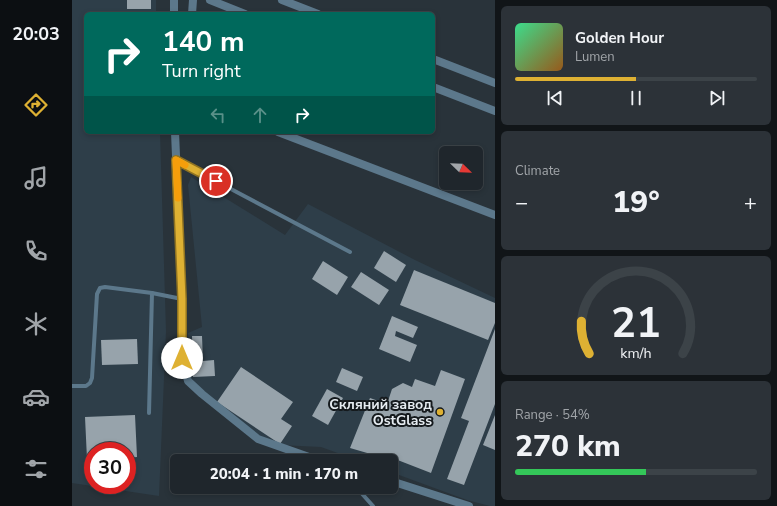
<!DOCTYPE html>
<meta charset="utf-8">
<style>
body{margin:0;font-family:"Nunito Sans",sans-serif;background:#2c3238;color:#f1f3f6;height:100vh;display:flex;flex-direction:column;font-size:15px;white-space:nowrap}
*{box-sizing:border-box;margin:0}
p{font-size:13px;color:#a1a5a9}
.icon{flex:none;width:22px;height:22px;fill:none;stroke:currentColor;stroke-width:2;stroke-linecap:round;stroke-linejoin:round}
.map{position:relative;flex:1;overflow:hidden}
.sheet{display:flex;flex-direction:column;gap:6px;padding:6px;background:#111518;width:282px}
.sheet>*{flex:none}
.guide{position:absolute;left:12px;top:12px;width:351px;height:122px;border-radius:6px;box-shadow:0 2px 6px #0003,0 0 0 1px #3c4348;background:#00695c;color:#fff;overflow:hidden}
.needle{width:26px;rotate:113deg}
.controls{position:absolute;left:367px;top:146px;display:grid;gap:8px}
.controls a{display:grid;place-items:center;width:44px;height:44px;border-radius:6px;background:#1f262c;box-shadow:0 2px 6px #0003,0 0 0 1px #3c4348;font-size:20px}
.speed{position:absolute;left:12px;top:442px;display:flex;gap:8px;font-size:20px;font-weight:700;text-align:center}
.speed>*{display:grid;place-content:center;width:52px;height:52px;border-radius:50%;background:#1f262c;box-shadow:0 2px 6px #0003,0 0 0 1px #3c4348;line-height:1}
.speed .limit{border:6px solid #d22;background:#fff;color:#111}
.pin{position:absolute;display:grid;place-items:center;width:34px;height:34px;color:#fff;margin:-17px;border:2px solid #fff;border-radius:50%;box-shadow:0 1px 4px #0007}
.me{position:absolute;width:44px;margin:-22px;rotate:0deg;stroke-linejoin:round;filter:drop-shadow(0 0 3px #0008)}
.turn{display:flex;align-items:center;gap:14px;height:84px;padding:0 12px;font-size:18px}
.turn .icon{width:52px;height:52px;stroke-width:2.5}
.turn b{display:block;font-size:28px;line-height:34px}
.lanes{display:flex;align-items:center;height:38px;padding:0 12px;background:#0003;justify-content:center;gap:20px;direction:ltr}
.lanes .off{opacity:.35}
.big{font-size:30px;font-weight:800;line-height:1.1}
.sheet .widget{flex:1;display:flex;flex-direction:column;justify-content:center;gap:6px;min-width:0;padding:0 14px;border-radius:6px;background:#2c3238}
.sheet .dial{align-items:center;gap:0}
.dial svg{height:104px;overflow:visible;fill:none;stroke:#3c4348;stroke-width:7;stroke-linecap:round;text-anchor:middle}
.dial text{fill:#f1f3f6;stroke:none}
.song{display:flex;align-items:center;gap:12px}
.cover{width:48px;height:48px;border-radius:6px;background:linear-gradient(135deg,hsl(150 70% 55%),hsl(30 70% 35%))}
.played{height:4px;border-radius:2px;background:linear-gradient(90deg,#deb133 50%,#3c4348 50%)}
.keys{display:flex;justify-content:space-around;direction:ltr}
.heat{display:flex;justify-content:space-between;align-items:center;font-size:22px;direction:ltr}
.charge{height:6px;border-radius:3px;background:linear-gradient(90deg,#34c759 54%,#3c4348 0)}
.trip{position:absolute;left:98px;top:454px;width:228px;height:40px;border-radius:6px;background:#1f262c;box-shadow:0 2px 6px #0003,0 0 0 1px #3c4348;font-weight:800;line-height:40px;text-align:center}
main{display:flex;flex:1;min-height:0}
.dock{display:flex;flex-direction:column;width:72px;justify-content:space-around;align-items:center;background:#0c0f12;color:#a1a5a9}
.dock .icon{width:28px;height:28px}
.dock .current{color:#deb133}
.dock b{font-size:18px;color:#f1f3f6}
.map>svg:first-child{display:block}
</style>
<main>
<nav class="dock">
<b>20:03</b>
<svg class="icon current" aria-label="directions" viewBox="0 0 24 24"><path d="M12 3l9 9-9 9-9-9zM9 14v-3h6M13 9l2 2-2 2"/></svg>
<svg class="icon" aria-label="music" viewBox="0 0 24 24"><path d="M9 18V5l10-2v13"/><circle cx="6" cy="18" r="3"/><circle cx="16" cy="16" r="3"/></svg>
<svg class="icon" aria-label="phone" viewBox="0 0 24 24"><path d="M5 4h4l2 5-3 2q2 4 5 5l2-3 5 2v4C11 20 4 13 5 4z"/></svg>
<svg class="icon" aria-label="climate" viewBox="0 0 24 24"><path d="M12 3v18M4 7l16 10M4 17L20 7"/></svg>
<svg class="icon" aria-label="car" viewBox="0 0 24 24"><path d="M5 17H2v-5l4-1 3-4h7l3 4 3 1v5h-3M9 17h6M6 11h13"/><circle cx="7" cy="17" r="2"/><circle cx="17" cy="17" r="2"/></svg>
<svg class="icon" aria-label="filters" viewBox="0 0 24 24"><path d="M4 7h16M4 17h16"/><circle cx="9" cy="7" r="2"/><circle cx="15" cy="17" r="2"/></svg>
</nav>
<div class="map">
<svg width="423" height="506" viewBox="0 0 423 506">
<rect width="100%" height="100%" fill="#29333a"/>
<g fill="#2e3e49" fill-rule="evenodd">
<path d="M0 0H84V14H14V132H88L94 331 87 496 0 483ZM21 451H55V485H21Z"/>
<polygon points="119,177 213,235 236,204 343,260 423,298 423,506 418,506 395,500 319,472 319,461 288,461 249,447 208,445 185,434 122,384 117,372 116,333 130,327 116,185"/>
</g>
<g fill="#97a3ab">
<rect x="55" y="0" width="24" height="9"/>
<polygon points="312,251 334,265 324,282 302,268"/>
<polygon points="251,261 276,277 265,295 240,279"/>
<polygon points="342,270 423,303 423,323 416,340 328,305"/>
<polygon points="289,272 317,290 307,305 279,287"/>
<polygon points="320,316 346,327 341,338 324,331 323,336 345,345 338,362 307,349"/>
<polygon points="423,329 423,404 392,485 375,479 397,421 389,418"/>
<polygon points="120,336 130,336 131,361 142,360 143,376 121,377"/>
<polygon points="65,339 66,364 30,365 29,340"/>
<polygon points="169,367 221,402 209,419 220,426 208,444 145,402"/>
<polygon points="270,368 291,377 285,391 264,382"/>
<polygon points="369,370 393,379 359,473 323,459 309,457 278,448 298,398 315,404 320,389 331,383 340,387 343,379 363,386"/>
<polygon points="255,389 271,398 256,425 240,416"/>
<polygon points="63,415 65,457 55,458 55,451 21,451 21,459 15,459 13,417"/>
<polygon points="423,415 423,450 411,445"/>
</g>
<g fill="none" stroke-linecap="round" stroke-linejoin="round">
<g stroke="#5c788b" stroke-width="4">
<polyline points="104,160 278,252"/>
<polyline points="0,386 14,386 18,383 20,378 25,294 28,288 33,287 80,293 110,299"/>
<polyline points="77,413 80,293"/>
<polyline points="284,487 301,506"/>
</g>
<g stroke="#5c788b" stroke-width="8">
<polyline points="138,0 173,14"/>
<polyline points="210,0 246,14"/>
<polyline points="102,14 102,0"/>
<polyline points="120,14 121,0"/>
<polyline points="361,59 423,83"/>
<polyline points="361,87 423,111"/>
<polyline points="103,132 110,299 110,358 116,381 130,394 186,439 237,457 257,461"/>
<polyline points="206,132 423,215"/>
<polyline points="319,481 397,506"/>
</g>
</g>
<g fill="none" stroke-linecap="round" stroke-linejoin="round">
<defs>
<polyline id="route" points="110,358 110,299 104,160 144,181"/>
</defs>
<use href="#route" stroke="#907321" stroke-width="10"/>
<use href="#route" stroke="#deb133" stroke-width="7"/>
<polyline stroke="#f59e0b" stroke-width="7" points="106,198 104,160 113,165"/>
</g>
<circle fill="#deb133" stroke="#151a1d" stroke-width="1.5" cx="368" cy="412" r="4"/>
<g text-anchor="middle" stroke-width="4" stroke-linejoin="round" paint-order="stroke">
<g font-size="14" font-weight="bold" fill="#e6ecf1" stroke="#151a1d" text-anchor="end">
<text x="360" y="409">Скляний завод<tspan x="360" dy="16">OstGlass</tspan></text>
</g>
</g>
</svg>
<div class="controls">
<a><svg class="needle" viewBox="-14 -14 28 28"><path d="M0-13l5 13h-10z" fill="#e53935"/><path d="M0 13l5-13h-10z" fill="#a1a5a9"/></svg></a>
</div>
<div class="speed"><div class="limit">30</div></div>
<div class="pin" style="left:144px;top:181px;background:#d93025"><svg class="icon" aria-label="arrive" viewBox="0 0 24 24"><path d="M6 21V4h12l-3 4 3 4H6"/></svg></div>
<svg class="me" style="left:110px;top:358px" viewBox="-20 -20 40 40"><circle r="19" fill="#fff"/><path d="M0-13L10 11 0 6-10 11z" fill="#deb133"/></svg>
<div class="trip">20:04 · 1 min · 170 m</div>
<div class="guide">
<div class="turn"><svg class="icon" aria-label="right" viewBox="0 0 24 24"><path d="M7 20v-9h11M14 6l5 5-5 5"/></svg><div><b>140 m</b>Turn right</div></div>
<div class="lanes"><svg class="icon off" aria-label="left" viewBox="0 0 24 24"><path d="M17 20v-9H6M10 6l-5 5 5 5"/></svg><svg class="icon off" aria-label="ahead" viewBox="0 0 24 24"><path d="M12 20V5M6 11l6-6 6 6"/></svg><svg class="icon" aria-label="right" viewBox="0 0 24 24"><path d="M7 20v-9h11M14 6l5 5-5 5"/></svg></div>
</div>
</div>
<section class="sheet">
<div class="widget">
<div class="song"><i class="cover"></i><div><b>Golden Hour</b><p>Lumen</p></div></div>
<div class="played"></div>
<div class="keys"><svg class="icon" aria-label="previous" viewBox="0 0 24 24"><path d="M18 5L8 12l10 7zM5 5v14"/></svg><svg class="icon" aria-label="pause" viewBox="0 0 24 24"><path d="M8 5v14M16 5v14"/></svg><svg class="icon" aria-label="next" viewBox="0 0 24 24"><path d="M6 5l10 7-10 7zM19 5v14"/></svg></div>
</div>
<div class="widget"><p>Climate</p>
<div class="heat"><a>−</a><b class="big">19°</b><a>+</a></div>
</div>
<div class="widget dial"><svg viewBox="0 0 100 80">
<path d="M14 69A42 42 0 1 1 86 69"/>
<path d="M14 69A42 42 0 0 1 8 44" stroke="#deb133"/>
<text x="50" y="56" font-size="32" font-weight="700">21</text>
<text x="50" y="72" font-size="11">km/h</text>
</svg></div>
<div class="widget"><p>Range · 54%</p><b class="big">270 km</b><div class="charge"></div></div>
</section>
</main>
